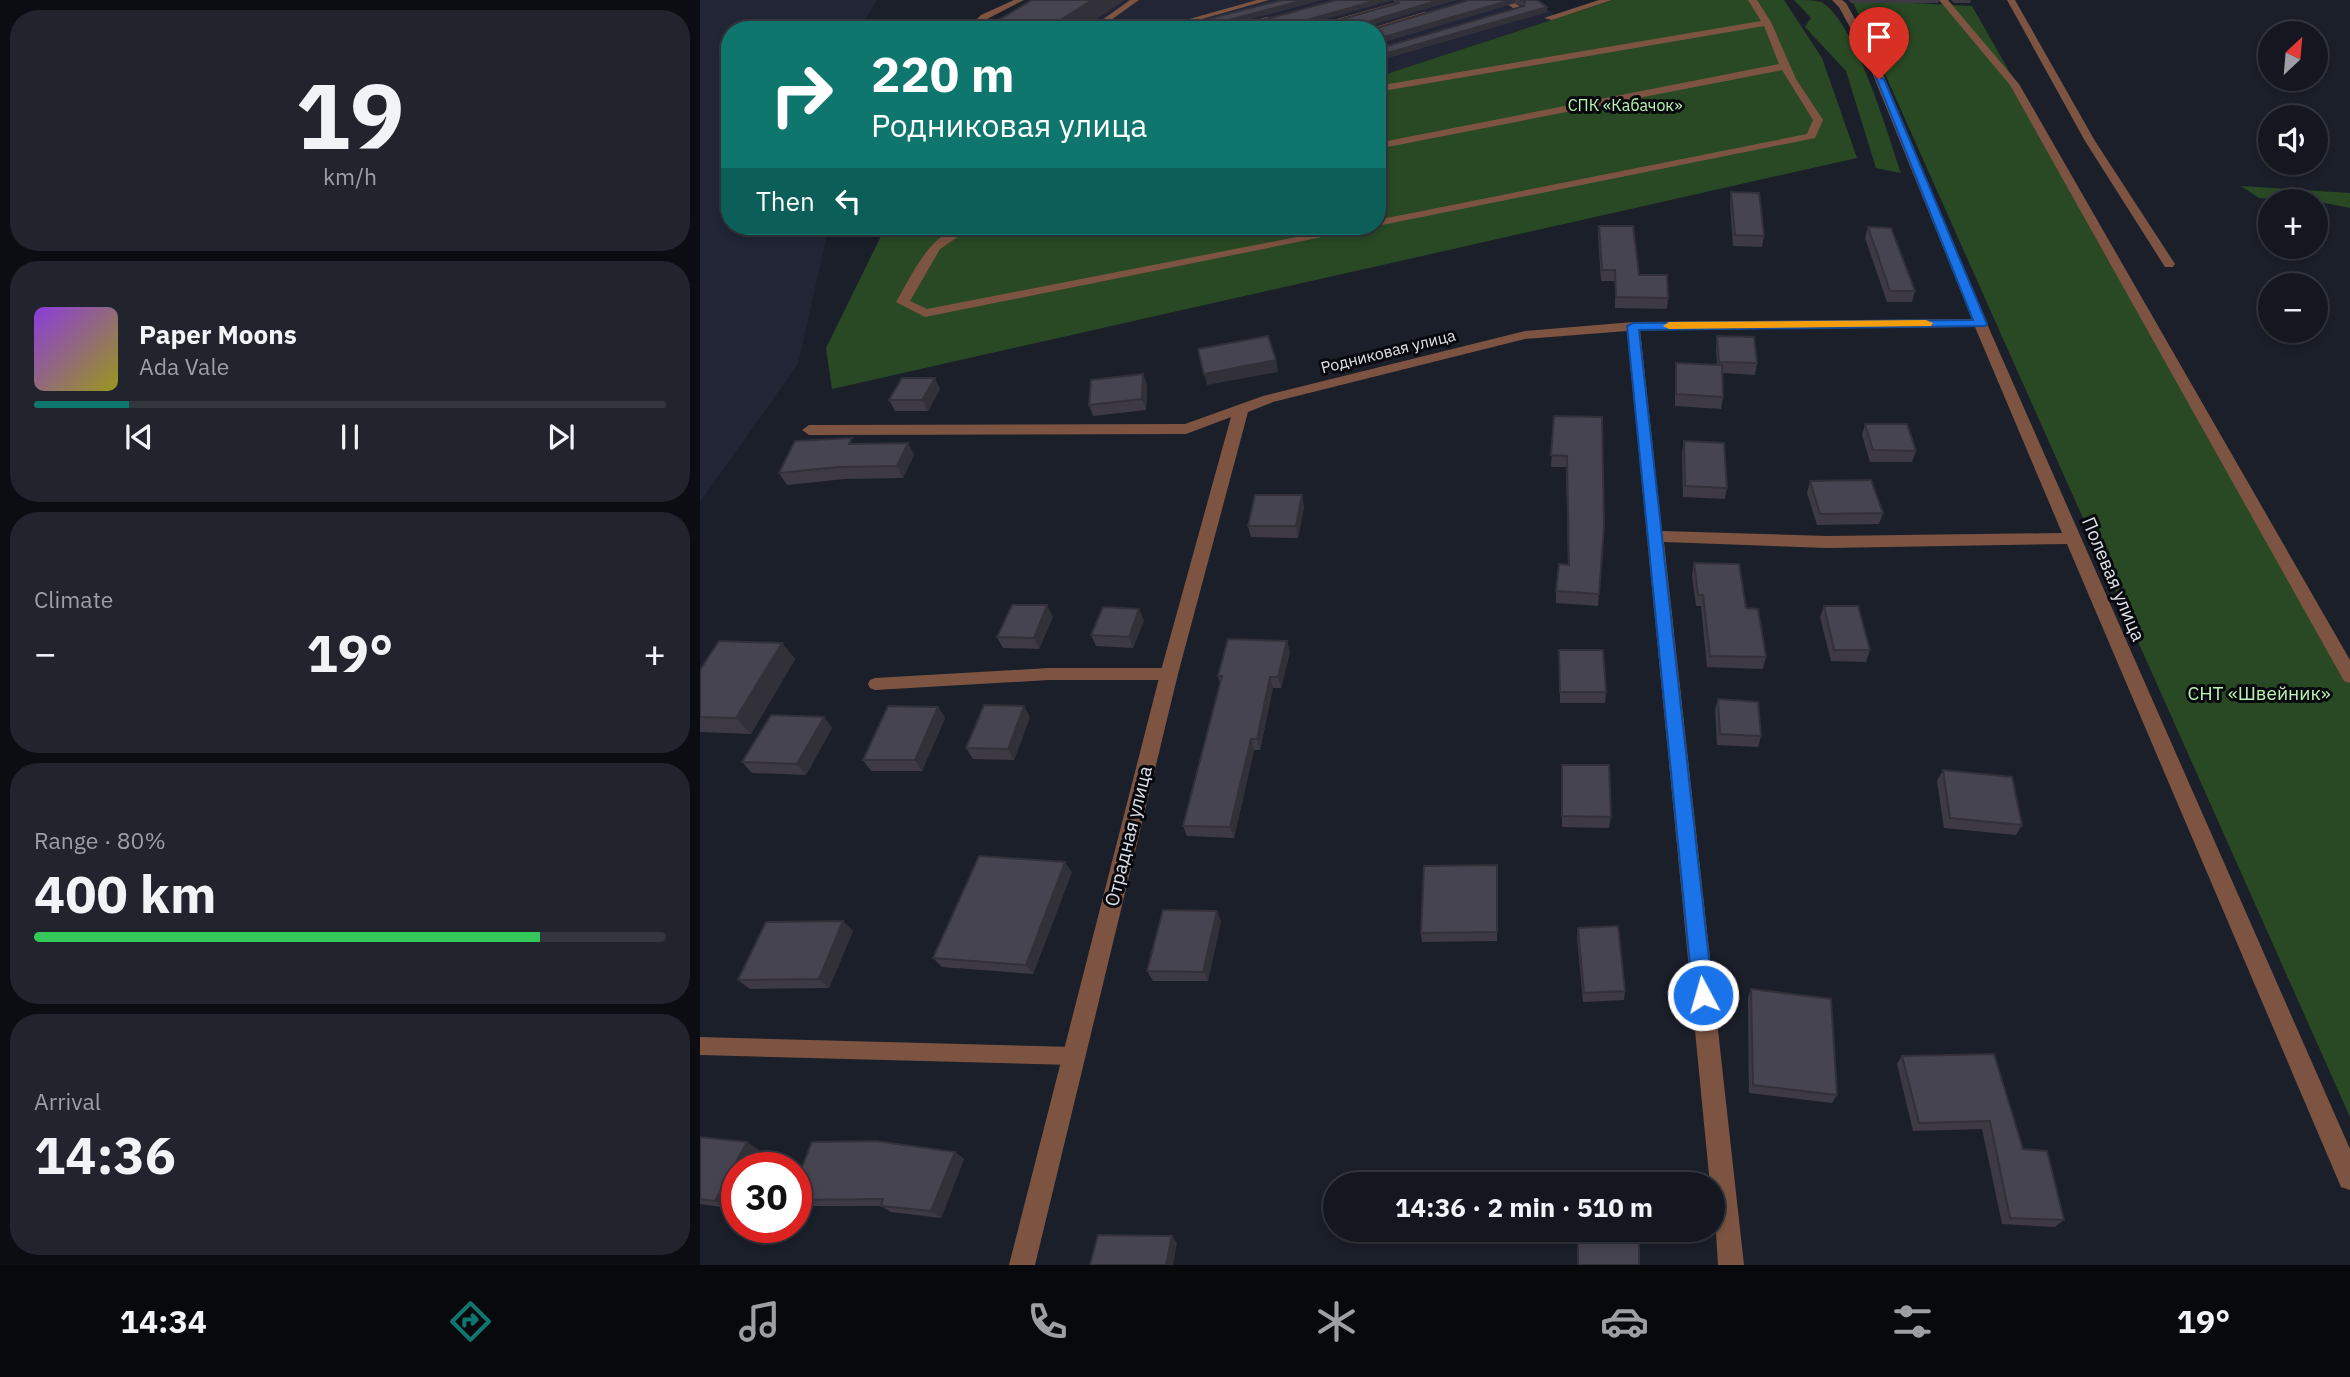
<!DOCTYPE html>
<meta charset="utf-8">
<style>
body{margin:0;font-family:"IBM Plex Sans",sans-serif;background:#21242d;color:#f1f3f6;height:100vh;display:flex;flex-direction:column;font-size:26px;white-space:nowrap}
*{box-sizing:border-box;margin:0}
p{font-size:23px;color:#9d9fa5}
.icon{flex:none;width:38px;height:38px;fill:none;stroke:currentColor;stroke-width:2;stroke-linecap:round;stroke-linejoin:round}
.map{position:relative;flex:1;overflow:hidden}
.side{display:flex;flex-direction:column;gap:10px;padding:10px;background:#0b0d12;width:700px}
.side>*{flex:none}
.banner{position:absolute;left:21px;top:21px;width:665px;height:214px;border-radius:28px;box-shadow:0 4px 10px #0003,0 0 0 2px #33363e;background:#0f766e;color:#fff;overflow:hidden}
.needle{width:46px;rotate:26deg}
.buttons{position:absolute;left:1558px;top:21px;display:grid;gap:14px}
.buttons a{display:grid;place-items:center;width:70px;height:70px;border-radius:50%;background:#141720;box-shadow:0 4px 10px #0003,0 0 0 2px #33363e;font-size:35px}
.speed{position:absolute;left:21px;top:1152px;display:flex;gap:14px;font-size:35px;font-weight:700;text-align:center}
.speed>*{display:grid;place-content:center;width:91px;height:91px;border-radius:50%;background:#141720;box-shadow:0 4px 10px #0003,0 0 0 2px #33363e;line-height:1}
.speed .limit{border:10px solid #d22;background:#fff;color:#111}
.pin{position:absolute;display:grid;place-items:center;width:60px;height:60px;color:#fff;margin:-72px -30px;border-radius:50% 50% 50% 0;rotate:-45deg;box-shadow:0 0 7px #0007}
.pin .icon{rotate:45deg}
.me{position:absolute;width:77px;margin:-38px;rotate:354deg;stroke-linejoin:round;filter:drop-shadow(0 0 5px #0008)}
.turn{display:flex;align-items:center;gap:24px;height:147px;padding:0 35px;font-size:32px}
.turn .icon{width:91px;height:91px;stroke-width:2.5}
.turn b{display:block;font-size:49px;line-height:60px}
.then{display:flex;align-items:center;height:66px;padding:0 35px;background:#0003;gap:14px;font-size:26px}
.big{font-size:52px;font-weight:700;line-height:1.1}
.side .tile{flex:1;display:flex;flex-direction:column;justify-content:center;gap:10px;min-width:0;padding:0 24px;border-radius:28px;background:#21242d}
.side .dial{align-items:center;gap:0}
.dial b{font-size:91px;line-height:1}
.song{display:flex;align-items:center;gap:21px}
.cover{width:84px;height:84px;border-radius:10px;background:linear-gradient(135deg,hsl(270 70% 55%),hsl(60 70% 35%))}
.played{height:7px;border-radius:4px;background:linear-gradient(90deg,#0f766e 15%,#33363e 15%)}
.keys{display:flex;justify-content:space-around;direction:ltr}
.heat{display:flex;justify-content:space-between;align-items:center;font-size:38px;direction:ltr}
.charge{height:10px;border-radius:5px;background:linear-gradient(90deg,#34c759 80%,#33363e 0)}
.trip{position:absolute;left:623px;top:1172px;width:402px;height:70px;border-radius:35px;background:#141720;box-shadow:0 4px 10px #0003,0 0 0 2px #33363e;font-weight:700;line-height:70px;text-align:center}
.tabs{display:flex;height:112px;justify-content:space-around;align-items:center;background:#08090d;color:#9d9fa5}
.tabs .icon{width:49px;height:49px}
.tabs .selected{color:#0f766e}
.tabs b{font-size:32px;color:#f1f3f6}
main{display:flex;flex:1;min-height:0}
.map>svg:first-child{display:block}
</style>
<main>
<section class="side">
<div class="tile dial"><b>19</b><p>km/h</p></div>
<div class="tile">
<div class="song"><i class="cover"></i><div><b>Paper Moons</b><p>Ada Vale</p></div></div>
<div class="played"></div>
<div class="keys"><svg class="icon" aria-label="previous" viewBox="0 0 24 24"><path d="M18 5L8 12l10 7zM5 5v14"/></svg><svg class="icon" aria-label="pause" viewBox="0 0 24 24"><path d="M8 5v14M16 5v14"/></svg><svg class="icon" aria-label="next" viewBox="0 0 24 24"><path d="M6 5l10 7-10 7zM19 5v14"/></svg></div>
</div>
<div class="tile"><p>Climate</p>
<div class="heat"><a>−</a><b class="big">19°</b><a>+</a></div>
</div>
<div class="tile"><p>Range · 80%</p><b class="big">400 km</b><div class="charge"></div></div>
<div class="tile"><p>Arrival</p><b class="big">14:36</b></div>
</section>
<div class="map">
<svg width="1650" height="1265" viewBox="0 0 1650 1265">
<rect width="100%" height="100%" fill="#1b1f2a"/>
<g fill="#212536">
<polygon points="0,0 177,0 159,30 30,30 30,226 129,226 98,364 0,502"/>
<polygon points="363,0 834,0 860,18 677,77 677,30 312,30"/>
</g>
<g fill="#294924">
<polygon points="913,0 1084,0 1122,58 1157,158 132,389 126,348 186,226 677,226 677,77"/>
<path d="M1094 0C1102 0 1113 0 1121 2 1155 20 1188 135 1201 173L1176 168 1146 71 1105 27 1111 18Z"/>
<polygon points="1152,0 1272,6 1650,670 1650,1117"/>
<polygon points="1541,186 1650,193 1650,208 1615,201 1559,198"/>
</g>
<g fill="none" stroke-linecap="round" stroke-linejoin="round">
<g fill="#7d5442" fill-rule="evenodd">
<polygon points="314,0 324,0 287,19 275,30 266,30 281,15"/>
<polygon points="430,0 439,0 397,30 388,30"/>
<polygon points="557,0 569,0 463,30 450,30"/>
<polygon points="801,0 810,0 823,8 816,10"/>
<polygon points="694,3 697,7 610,30 597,30"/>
<polygon points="724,12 727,12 727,16 677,30 665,30"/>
<polygon points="567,17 570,17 570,21 534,30 520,30"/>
<polygon points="349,668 469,668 474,670 476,674 474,678 469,680 349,680 175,690 170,688 168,684 170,680 175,678"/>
<polygon points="0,1037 373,1047 380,1049 382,1056 380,1063 373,1065 0,1055"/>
</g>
<g fill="#7d5442" fill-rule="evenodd">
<polygon points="899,0 912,0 852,20 844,18"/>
<path d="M1048 0H1057L1071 22 1096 79 1123 120 1115 138 225 317 196 302C214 272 233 224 274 226L240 249 210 301 227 309 653 226H677V220L1107 134 1113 120 1082 70 677 149V143L1079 64 1064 26 677 92V86L1061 21Z"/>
<path d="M1132 0H1142L1146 3 1175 55 1291 333 1650 1149V1190L1641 1187 1367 544 1128 548 964 542 1044 1265H1018L1013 1185H1010L927 331 825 339 573 402 548 412 478 674 335 1265H309L460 674 531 417 486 434 109 435 102 430 109 425 485 424 563 396 825 331 933 322 1272 319 1165 55 1139 7ZM1275 327 1362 533 1128 536 962 531 940 330Z"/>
<polygon points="1239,0 1248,0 1319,84 1650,660 1650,683 1644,681 1310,85"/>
<polygon points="1307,0 1315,0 1395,141 1475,264 1473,267 1465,267 1385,141"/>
</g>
</g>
<g fill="#3d3a46" fill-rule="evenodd">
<path d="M582 0H622L523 26 533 28 636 0H755L668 26 677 28 769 0H837L847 12 677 61V49L823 6 815 3 677 44 465 30ZM693 0 696 4 610 28 600 26Z"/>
<polygon points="1148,0 1239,0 1238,3 1151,3"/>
<polygon points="1251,0 1271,0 1270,3 1254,3"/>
<polygon points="1031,192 1064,236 1062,247 1033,246 1030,203"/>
<polygon points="899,226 939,275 968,298 967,309 915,308 915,281 901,281 898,236"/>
<polygon points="1168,227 1215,291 1212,302 1187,302 1165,238"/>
<polygon points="1017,336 1057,363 1055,375 1022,373 1023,397 1021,409 975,406 975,374 976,363 1017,365 1016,347"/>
<polygon points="443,374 447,385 446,410 393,416 389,405"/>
<polygon points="240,389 228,411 195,411 189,400"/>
<polygon points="854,416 904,526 898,606 856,603 856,591 868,565 866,467 851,467"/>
<polygon points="1165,424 1216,451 1212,462 1170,462 1162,435"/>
<polygon points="984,441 1027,488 1025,499 983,497 982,452"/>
<polygon points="208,443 214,455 203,478 145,479 87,485 79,473 155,444"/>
<polygon points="1110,481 1183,513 1179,524 1117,525 1107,493"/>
<polygon points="602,495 604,507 598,538 551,537 548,526"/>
<polygon points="994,563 1046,608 1066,657 1063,669 1007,667 1001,606 996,606 992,575"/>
<polygon points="1124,606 1170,650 1166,662 1131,661 1120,617"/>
<polygon points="353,617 339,649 303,648 297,637"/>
<polygon points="444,620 433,648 396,646 391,635"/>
<polygon points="82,643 95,659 51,734 0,732 0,670"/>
<polygon points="859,650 906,692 905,703 860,703"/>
<polygon points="590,652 581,688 573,688 560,750 554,750 534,838 487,836 483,826 520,683 518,676"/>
<polygon points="1018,699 1061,736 1058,747 1017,745 1015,710"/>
<polygon points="238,707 245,718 222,771 171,771 163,760"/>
<polygon points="124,717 132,728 106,775 52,773 42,762"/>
<polygon points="330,717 314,760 273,759 266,748"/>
<polygon points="862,765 911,817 909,828 862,827"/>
<polygon points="1243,770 1322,825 1316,835 1244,828 1237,781"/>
<polygon points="797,865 797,941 722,942 721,933"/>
<polygon points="372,872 333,974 242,967 233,958"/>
<polygon points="521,921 508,981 453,981 447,971"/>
<polygon points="878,928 925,991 924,1000 883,1002 877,938"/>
<polygon points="153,931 129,988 50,989 38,980"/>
<polygon points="1051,989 1137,1095 1132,1103 1049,1093 1048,998"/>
<polygon points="1294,1054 1323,1149 1364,1220 1355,1227 1302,1224 1282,1129 1213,1131 1197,1064 1202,1056"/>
<polygon points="0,1137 59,1150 29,1208 0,1204"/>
<polygon points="255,1152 264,1159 241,1218 191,1212 181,1206 102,1206 96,1203 96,1182"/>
</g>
<g fill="#323039">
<polygon points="392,0 425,0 380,30 345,30"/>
<polygon points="604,0 622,0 519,27 516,25 518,23"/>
<polygon points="678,0 693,0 596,27 594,26 596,23"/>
<polygon points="739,0 755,0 664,27 662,26 664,23"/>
<polygon points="811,0 815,0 815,3 677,44 677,39"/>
<polygon points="847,7 847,12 677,61 677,56"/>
<polygon points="576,360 578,372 507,385 504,374"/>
<polygon points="443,374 447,385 446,410 442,399"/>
<polygon points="235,378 240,389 228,411 222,400"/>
<polygon points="208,443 214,455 203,478 197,466"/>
<polygon points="602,495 604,507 598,538 596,526"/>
<polygon points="347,605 353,617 339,649 334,638"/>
<polygon points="439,609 444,620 433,648 429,637"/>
<polygon points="587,641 590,652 581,688 578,677"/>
<polygon points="82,643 95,659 51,734 36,718"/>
<polygon points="570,677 573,688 560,750 557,739"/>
<polygon points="324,706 330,717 314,760 308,749"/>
<polygon points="238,707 245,718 222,771 215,760"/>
<polygon points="124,717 132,728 106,775 97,764"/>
<polygon points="551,739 554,750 534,838 530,827"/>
<polygon points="365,862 372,872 333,974 326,965"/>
<polygon points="517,911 521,921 508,981 503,972"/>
<polygon points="143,921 153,931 129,988 119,979"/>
<polygon points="47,1142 59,1150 50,1167 37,1167 37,1192 29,1208 15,1201"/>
<polygon points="255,1152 264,1159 241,1218 231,1211"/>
<polygon points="472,1236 477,1243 473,1265 466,1265"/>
</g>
<g fill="#474451" stroke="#323039" stroke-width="2">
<polygon points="332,0 392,0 345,30 282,30"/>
<polygon points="582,0 604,0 518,23 516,25 533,28 636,0 678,0 596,23 594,26 610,28 699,3 696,0 739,0 664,23 662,26 677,28 769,0 811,0 677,39 677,30 465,30"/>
<polygon points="819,0 837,0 847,7 677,56 677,49 824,6 825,2"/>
<polygon points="1031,192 1059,193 1064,236 1035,235"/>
<polygon points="899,226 933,226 939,275 967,275 968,298 916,297 915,270 902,270"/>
<polygon points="1168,227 1191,228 1215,291 1190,291"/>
<polygon points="568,336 576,360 504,374 498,349"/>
<polygon points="1017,336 1054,337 1057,363 1019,362"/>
<polygon points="976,363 1022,365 1023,397 976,394"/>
<polygon points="443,374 442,399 389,405 391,380"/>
<polygon points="202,378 235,378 222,400 189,400"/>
<polygon points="854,416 902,417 904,526 899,594 856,591 859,564 869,565 867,456 851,455"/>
<polygon points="1165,424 1207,424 1216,451 1173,450"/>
<polygon points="152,438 149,444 208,443 197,466 138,467 79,473 95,441"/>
<polygon points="984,441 1024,443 1027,488 985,486"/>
<polygon points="1171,480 1183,513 1120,514 1110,481"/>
<polygon points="555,495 602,495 596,526 548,526"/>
<polygon points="994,563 1039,564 1046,608 1058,609 1066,657 1010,656 1003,595 998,595"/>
<polygon points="312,605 347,605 334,638 297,637"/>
<polygon points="1124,606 1158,606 1170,650 1134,650"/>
<polygon points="403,607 439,609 429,637 391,635"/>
<polygon points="528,639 587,641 578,677 570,677 557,739 551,739 530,827 483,826 522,676 518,676"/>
<polygon points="19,641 82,643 36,718 0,717 0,670"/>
<polygon points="859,650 903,650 906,692 860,692"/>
<polygon points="1018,699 1058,702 1061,736 1020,734"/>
<polygon points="284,705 324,706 308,749 266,748"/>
<polygon points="188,706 238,707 215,760 163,760"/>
<polygon points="71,715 124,717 97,764 42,762"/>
<polygon points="862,765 909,765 911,817 862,816"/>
<polygon points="1243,770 1312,777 1322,825 1250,818"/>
<polygon points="279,856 365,862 326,965 233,958"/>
<polygon points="797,865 797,932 721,933 724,866"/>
<polygon points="463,910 517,911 503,972 447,971"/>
<polygon points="143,921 119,979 38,980 66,922"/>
<polygon points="918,926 925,991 884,993 878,928"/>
<polygon points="1051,989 1131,999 1137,1095 1053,1085"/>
<polygon points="1294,1054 1323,1149 1347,1151 1364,1220 1310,1218 1290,1121 1219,1123 1202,1056"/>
<polygon points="0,1137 47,1142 15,1201 0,1199"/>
<polygon points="176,1141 255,1152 231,1211 181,1206 183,1199 96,1200 96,1182 112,1142"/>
<rect x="878" y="1230" width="61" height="35"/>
<polygon points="398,1235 472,1236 466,1265 390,1265"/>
</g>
<polygon fill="#1a73e8" stroke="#114b97" stroke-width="2" points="1176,77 1184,79 1287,324 1285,326 939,330 1013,995 1010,1002 1003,1005 996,1002 993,995 927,326 933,323 1273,320"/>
<polygon fill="#f59e0b" points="1226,320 1233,323 1231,326 969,329 963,326 969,322"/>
<g text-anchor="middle" stroke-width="6" stroke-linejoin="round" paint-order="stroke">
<g font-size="16" fill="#bbf5b1" stroke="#08090e">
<text x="925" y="111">СПК «Кабачок»</text>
</g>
<g font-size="16" fill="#dee1e8" stroke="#08090e">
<text transform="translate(688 351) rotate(-14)" y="6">Родниковая улица</text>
</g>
<g font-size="19" fill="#dee1e8" stroke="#08090e">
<text transform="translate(1414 579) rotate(67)" y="7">Полевая улица</text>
<text transform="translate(428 836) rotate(-76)" y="7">Отрадная улица</text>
</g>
<g font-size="19" fill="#bbf5b1" stroke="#08090e">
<text x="1559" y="700">СНТ «Швейник»</text>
</g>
</g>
</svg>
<div class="buttons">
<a><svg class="needle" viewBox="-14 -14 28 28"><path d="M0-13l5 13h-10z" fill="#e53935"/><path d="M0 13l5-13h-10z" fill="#9d9fa5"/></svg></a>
<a><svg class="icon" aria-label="sound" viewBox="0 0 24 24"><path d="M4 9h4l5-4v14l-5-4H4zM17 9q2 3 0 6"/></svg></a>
<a>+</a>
<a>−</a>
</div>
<div class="speed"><div class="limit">30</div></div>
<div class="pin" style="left:1179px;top:79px;background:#d93025"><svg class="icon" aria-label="arrive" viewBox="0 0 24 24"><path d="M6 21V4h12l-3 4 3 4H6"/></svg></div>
<svg class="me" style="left:1003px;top:995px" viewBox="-20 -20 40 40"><circle r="17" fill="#1a73e8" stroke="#fff" stroke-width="3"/><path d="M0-11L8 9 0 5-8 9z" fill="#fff"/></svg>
<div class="trip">14:36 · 2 min · 510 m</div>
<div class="banner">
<div class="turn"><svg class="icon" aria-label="right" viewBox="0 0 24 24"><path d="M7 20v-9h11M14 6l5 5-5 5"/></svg><div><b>220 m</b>Родниковая улица</div></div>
<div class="then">Then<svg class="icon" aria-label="left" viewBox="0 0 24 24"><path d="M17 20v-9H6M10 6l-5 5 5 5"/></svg></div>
</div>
</div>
</main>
<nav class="tabs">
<b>14:34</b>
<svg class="icon selected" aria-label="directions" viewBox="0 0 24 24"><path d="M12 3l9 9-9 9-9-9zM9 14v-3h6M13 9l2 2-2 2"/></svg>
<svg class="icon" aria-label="music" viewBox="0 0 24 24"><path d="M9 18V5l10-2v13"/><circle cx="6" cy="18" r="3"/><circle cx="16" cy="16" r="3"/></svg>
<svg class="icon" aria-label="phone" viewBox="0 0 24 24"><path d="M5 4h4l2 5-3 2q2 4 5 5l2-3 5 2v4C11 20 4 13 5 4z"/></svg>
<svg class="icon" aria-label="climate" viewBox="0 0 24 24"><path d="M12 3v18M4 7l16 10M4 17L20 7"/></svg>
<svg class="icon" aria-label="car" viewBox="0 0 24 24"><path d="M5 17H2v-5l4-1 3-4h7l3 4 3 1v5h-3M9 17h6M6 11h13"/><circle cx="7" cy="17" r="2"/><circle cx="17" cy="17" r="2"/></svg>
<svg class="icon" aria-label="filters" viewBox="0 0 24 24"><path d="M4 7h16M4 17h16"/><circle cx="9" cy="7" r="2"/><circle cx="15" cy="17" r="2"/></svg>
<b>19°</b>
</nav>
